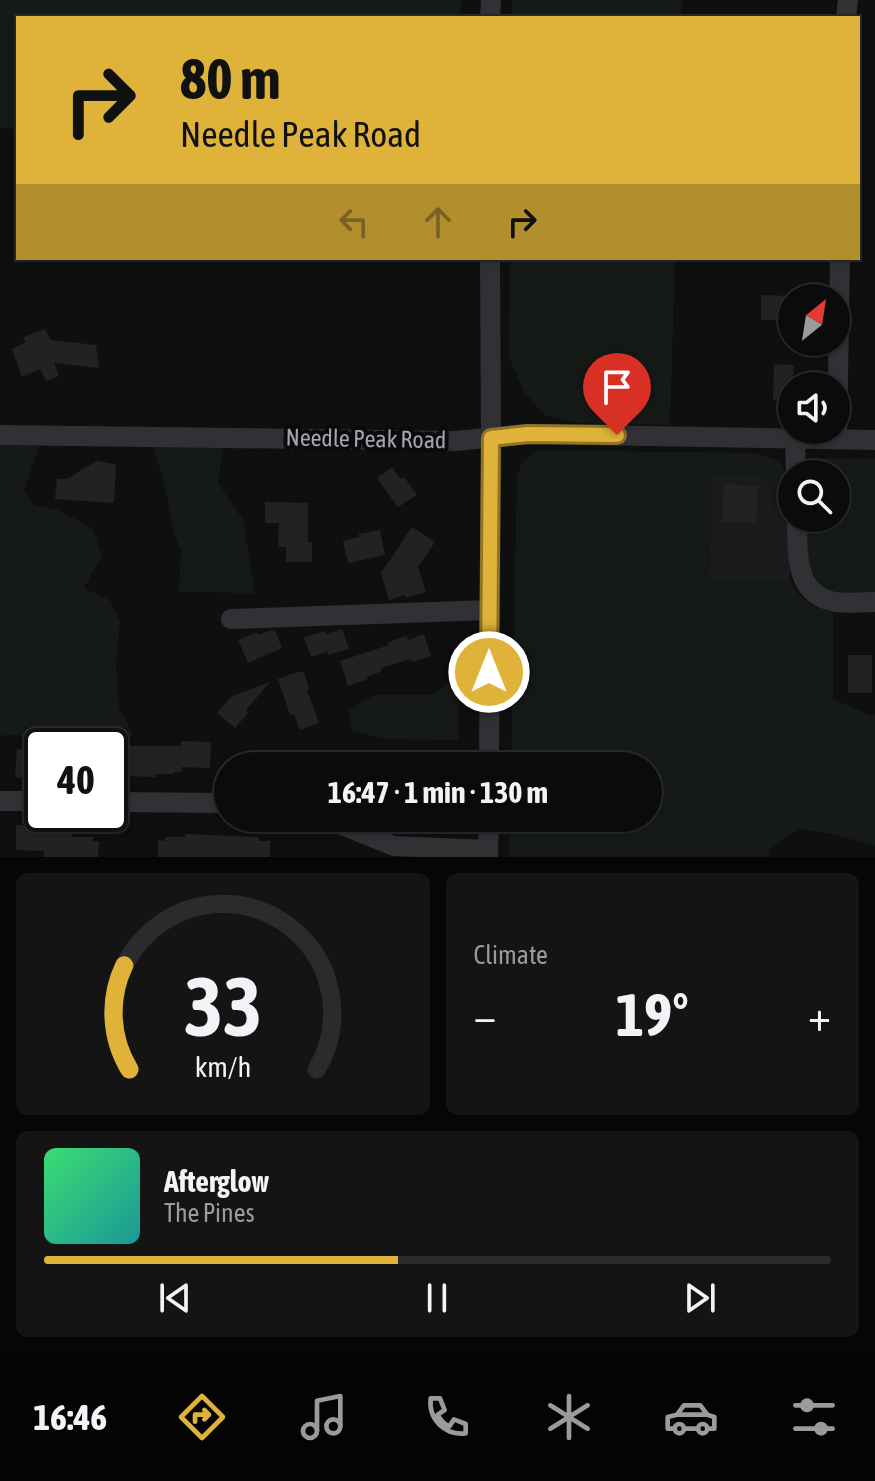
<!DOCTYPE html>
<meta charset="utf-8">
<style>
body{margin:0;font-family:"Asap Condensed",sans-serif;background:#141415;color:#f1f3f6;height:100vh;display:flex;flex-direction:column;font-size:30px;white-space:nowrap}
*{box-sizing:border-box;margin:0}
p{font-size:26px;color:#9a9b9d}
.icon{flex:none;width:44px;height:44px;fill:none;stroke:currentColor;stroke-width:2;stroke-linecap:round;stroke-linejoin:round}
.map{position:relative;height:857px;overflow:hidden}
.side{display:flex;flex-direction:column;gap:16px;padding:16px;background:#060607;flex:1}
.side>*{flex:none}
.top-card{position:absolute;left:16px;top:16px;width:844px;height:244px;border-radius:0px;box-shadow:0 2px 6px #0004,0 0 0 2px #2b2b2d;background:#dfb239;color:#111;overflow:hidden}
.needle{width:52px;rotate:30deg}
.controls{position:absolute;left:778px;top:284px;display:grid;gap:16px}
.controls a{display:grid;place-items:center;width:72px;height:72px;border-radius:50%;background:#0b0b0c;box-shadow:0 2px 6px #0004,0 0 0 2px #2b2b2d;font-size:40px}
.speed{position:absolute;left:24px;top:728px;display:flex;gap:16px;font-size:40px;font-weight:700;text-align:center}
.speed>*{display:grid;place-content:center;width:104px;height:104px;border-radius:50%;background:#0b0b0c;box-shadow:0 2px 6px #0004,0 0 0 2px #2b2b2d;line-height:1}
.speed .limit{border:4px solid #111;border-radius:12px;background:#fff;color:#111}
.pin{position:absolute;display:grid;place-items:center;width:68px;height:68px;color:#fff;margin:-82px -34px;border-radius:50% 50% 50% 0;rotate:-45deg;box-shadow:0 0 8px #0007}
.pin .icon{rotate:45deg}
.me{position:absolute;width:88px;margin:-44px;rotate:0deg;stroke-linejoin:round;filter:drop-shadow(0 0 6px #0008)}
.turn{display:flex;align-items:center;gap:28px;height:168px;padding:0 32px;font-size:36px}
.turn .icon{width:104px;height:104px;stroke-width:2.5}
.turn b{display:block;font-size:56px;line-height:68px}
.lanes{display:flex;align-items:center;height:76px;padding:0 32px;background:#0003;justify-content:center;gap:40px;direction:ltr}
.lanes .off{opacity:.35}
.big{font-size:60px;font-weight:700;line-height:1.1}
.side .tile{flex:1;display:flex;flex-direction:column;justify-content:center;gap:12px;min-width:0;padding:0 28px;border-radius:12px;background:#141415}
.side .dial{align-items:center;gap:0}
.dial svg{height:208px;overflow:visible;fill:none;stroke:#2b2b2d;stroke-width:7;stroke-linecap:round;text-anchor:middle}
.dial text{fill:#f1f3f6;stroke:none}
.song{display:flex;align-items:center;gap:24px}
.cover{width:96px;height:96px;border-radius:12px;background:linear-gradient(135deg,hsl(140 70% 55%),hsl(180 70% 35%))}
.played{height:8px;border-radius:4px;background:linear-gradient(90deg,#dfb239 45%,#2b2b2d 45%)}
.keys{display:flex;justify-content:space-around;direction:ltr}
.heat{display:flex;justify-content:space-between;align-items:center;font-size:44px;direction:ltr}
.side .tiles{flex:1;display:grid;gap:16px;grid-template-columns:1fr 1fr}
.tile:last-child{grid-column:span 2}
.trip{position:absolute;left:214px;top:752px;width:448px;height:80px;border-radius:40px;background:#0b0b0c;box-shadow:0 2px 6px #0004,0 0 0 2px #2b2b2d;font-weight:700;line-height:80px;text-align:center}
.menu{display:flex;height:128px;justify-content:space-around;align-items:center;background:#040405;color:#9a9b9d}
.menu .icon{width:56px;height:56px}
.menu .active{color:#dfb239}
.menu b{font-size:36px;color:#f1f3f6}
.map>svg:first-child{display:block}
</style>
<div class="map">
<svg width="875" height="857" viewBox="0 0 875 857">
<rect width="100%" height="100%" fill="#0f0f10"/>
<polygon fill="#1b1b1d" points="712,453 753,453 768,457 782,465 787,477 790,580 709,580"/>
<g fill="#161a17">
<polygon points="0,0 461,0 460,18 18,18 18,129 0,128"/>
<polygon points="512,0 682,0 681,18 512,18"/>
<polygon points="510,258 675,258 670,425 577,423 545,415 524,392 509,357"/>
<polygon points="0,445 39,446 24,490 34,505 58,510 92,528 102,555 84,588 110,600 120,622 116,665 119,708 134,736 4,735 0,737"/>
<polygon points="154,447 223,448 218,483 243,520 255,593 179,592 181,551 173,530 167,496"/>
<path d="M537 450 753 453C763 455 776 458 782 466 791 478 788 510 788 525L774 512 769 483 757 476 712 475 709 579 790 580C801 602 810 605 833 612V699L870 715H875V846L837 835 799 829 769 850V857H509L510 818H648V766H511L517 476 522 463Z"/>
<path d="M820 458 875 459V593C860 593 838 596 825 588 803 575 807 540 806 518H836V474H806L809 465Z"/>
<polygon points="458,675 458,740 387,739 352,731 349,710 374,695 431,695"/>
</g>
<g fill="#222224">
<polygon points="761,295 792,296 792,321 761,320"/>
<polygon points="45,329 51,340 96,345 99,368 54,363 59,376 46,381 40,369 22,377 12,349 26,342 23,337"/>
<polygon points="774,364 794,365 792,401 773,400"/>
<polygon points="96,461 116,464 114,503 55,499 57,479 67,479"/>
<polygon points="392,467 401,479 404,477 417,495 398,507 377,478"/>
<polygon points="724,484 758,486 756,523 722,522"/>
<polygon points="265,502 308,503 308,542 312,542 312,562 286,562 286,547 278,547 279,523 265,523"/>
<polygon points="412,527 435,542 418,567 426,592 406,598 405,595 389,600 381,573"/>
<polygon points="380,530 385,555 348,563 343,541 359,537 359,534"/>
<polygon points="342,629 349,649 328,655 327,652 311,657 304,637 325,631 326,634"/>
<polygon points="275,630 282,648 248,663 238,640 257,632 259,635 269,631"/>
<polygon points="424,634 431,656 412,662 411,659 381,668 382,671 367,677 368,679 348,686 340,661 389,645 388,642 407,636 408,640"/>
<rect x="848" y="655" width="24" height="38"/>
<polygon points="297,672 304,672 309,689 307,690 319,723 300,730 294,714 290,715 278,679"/>
<polygon points="270,682 246,710 248,713 235,728 217,713 232,696"/>
<polygon points="181,741 211,742 210,768 182,767 182,772 174,772 174,774 156,774 156,777 127,776 127,771 110,770 110,746 181,746"/>
<polygon points="17,749 42,750 42,779 15,777"/>
<rect x="271" y="752" width="29" height="14"/>
<polygon points="16,825 45,826 45,829 64,830 64,833 72,833 72,837 94,837 93,841 99,841 98,857 44,857 44,851 16,850"/>
<polygon points="185,834 259,837 259,841 270,841 270,857 158,857 158,840 165,841 165,837 185,837"/>
</g>
<g fill="none" stroke-linecap="round" stroke-linejoin="round">
<g stroke="#313135" stroke-width="20">
<polyline points="490,18 491,0"/>
<polyline points="846,18 848,0"/>
<polyline points="0,435 455,441 528,434 875,440"/>
<polyline points="795,438 796,474"/>
<polyline points="837,439 840,258"/>
<path d="M797 518C798 552 793 595 836 602 848 604 862 602 875 602"/>
<polyline points="231,619 490,610"/>
<polyline points="489,766 491,438 490,258"/>
<polyline points="0,801 42,801"/>
<polyline points="110,802 228,803"/>
<polyline points="325,818 394,846 488,850"/>
<polyline points="488,857 489,818"/>
</g>
</g>
<g fill="none" stroke-linecap="round" stroke-linejoin="round">
<defs>
<polyline id="route" points="489,672 491,438 528,434 617,435"/>
</defs>
<use href="#route" stroke="#917425" stroke-width="20"/>
<use href="#route" stroke="#dfb239" stroke-width="14"/>
</g>
<g text-anchor="middle" stroke-width="8" stroke-linejoin="round" paint-order="stroke">
<g font-size="24" fill="#a2a5b0" stroke="#0a0a0b">
<text transform="translate(366 439) rotate(1)" y="8">Needle Peak Road</text>
</g>
</g>
</svg>
<div class="controls">
<a><svg class="needle" viewBox="-14 -14 28 28"><path d="M0-13l5 13h-10z" fill="#e53935"/><path d="M0 13l5-13h-10z" fill="#9a9b9d"/></svg></a>
<a><svg class="icon" aria-label="sound" viewBox="0 0 24 24"><path d="M4 9h4l5-4v14l-5-4H4zM17 9q2 3 0 6"/></svg></a>
<a><svg class="icon" aria-label="search" viewBox="0 0 24 24"><circle cx="10" cy="10" r="6"/><path d="M15 15l6 6"/></svg></a>
</div>
<div class="speed"><div class="limit">40</div></div>
<div class="pin" style="left:617px;top:435px;background:#d93025"><svg class="icon" aria-label="arrive" viewBox="0 0 24 24"><path d="M6 21V4h12l-3 4 3 4H6"/></svg></div>
<svg class="me" style="left:489px;top:672px" viewBox="-20 -20 40 40"><circle r="17" fill="#dfb239" stroke="#fff" stroke-width="3"/><path d="M0-11L8 9 0 5-8 9z" fill="#fff"/></svg>
<div class="trip">16:47 · 1 min · 130 m</div>
<div class="top-card">
<div class="turn"><svg class="icon" aria-label="right" viewBox="0 0 24 24"><path d="M7 20v-9h11M14 6l5 5-5 5"/></svg><div><b>80 m</b>Needle Peak Road</div></div>
<div class="lanes"><svg class="icon off" aria-label="left" viewBox="0 0 24 24"><path d="M17 20v-9H6M10 6l-5 5 5 5"/></svg><svg class="icon off" aria-label="ahead" viewBox="0 0 24 24"><path d="M12 20V5M6 11l6-6 6 6"/></svg><svg class="icon" aria-label="right" viewBox="0 0 24 24"><path d="M7 20v-9h11M14 6l5 5-5 5"/></svg></div>
</div>
</div>
<section class="side">
<div class="tiles">
<div class="tile dial"><svg viewBox="0 0 100 80">
<path d="M14 69A42 42 0 1 1 86 69"/>
<path d="M14 69A42 42 0 0 1 12 29" stroke="#dfb239"/>
<text x="50" y="56" font-size="32" font-weight="700">33</text>
<text x="50" y="72" font-size="11">km/h</text>
</svg></div>
<div class="tile"><p>Climate</p>
<div class="heat"><a>−</a><b class="big">19°</b><a>+</a></div>
</div>
<div class="tile">
<div class="song"><i class="cover"></i><div><b>Afterglow</b><p>The Pines</p></div></div>
<div class="played"></div>
<div class="keys"><svg class="icon" aria-label="previous" viewBox="0 0 24 24"><path d="M18 5L8 12l10 7zM5 5v14"/></svg><svg class="icon" aria-label="pause" viewBox="0 0 24 24"><path d="M8 5v14M16 5v14"/></svg><svg class="icon" aria-label="next" viewBox="0 0 24 24"><path d="M6 5l10 7-10 7zM19 5v14"/></svg></div>
</div>
</div>
</section>
<nav class="menu">
<b>16:46</b>
<svg class="icon active" aria-label="directions" viewBox="0 0 24 24"><path d="M12 3l9 9-9 9-9-9zM9 14v-3h6M13 9l2 2-2 2"/></svg>
<svg class="icon" aria-label="music" viewBox="0 0 24 24"><path d="M9 18V5l10-2v13"/><circle cx="6" cy="18" r="3"/><circle cx="16" cy="16" r="3"/></svg>
<svg class="icon" aria-label="phone" viewBox="0 0 24 24"><path d="M5 4h4l2 5-3 2q2 4 5 5l2-3 5 2v4C11 20 4 13 5 4z"/></svg>
<svg class="icon" aria-label="climate" viewBox="0 0 24 24"><path d="M12 3v18M4 7l16 10M4 17L20 7"/></svg>
<svg class="icon" aria-label="car" viewBox="0 0 24 24"><path d="M5 17H2v-5l4-1 3-4h7l3 4 3 1v5h-3M9 17h6M6 11h13"/><circle cx="7" cy="17" r="2"/><circle cx="17" cy="17" r="2"/></svg>
<svg class="icon" aria-label="filters" viewBox="0 0 24 24"><path d="M4 7h16M4 17h16"/><circle cx="9" cy="7" r="2"/><circle cx="15" cy="17" r="2"/></svg>
</nav>
